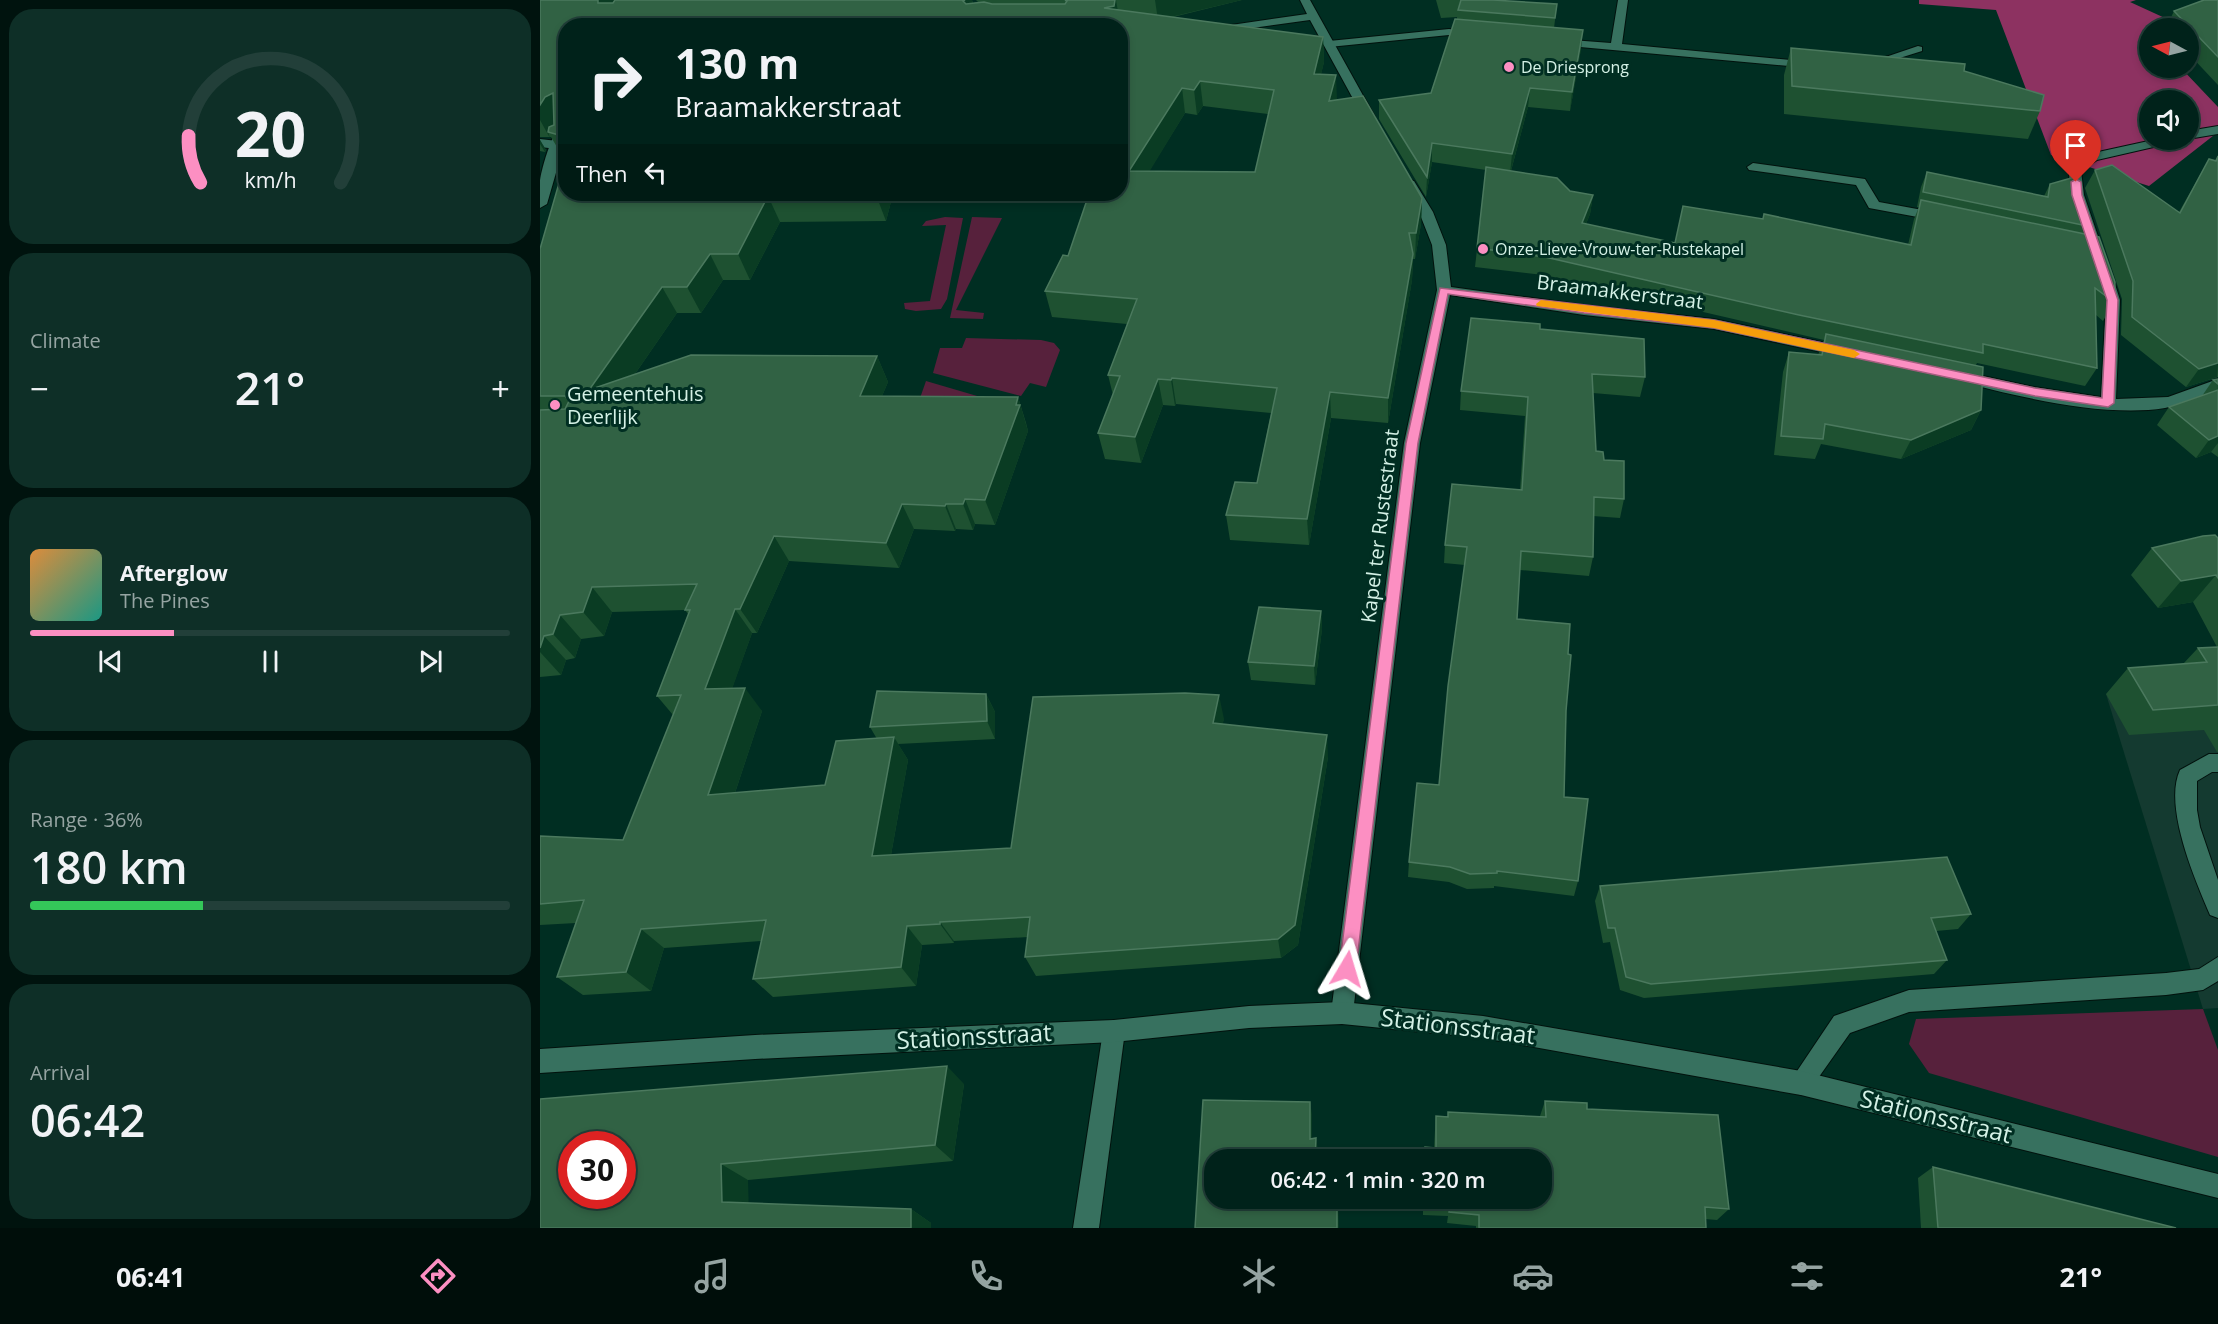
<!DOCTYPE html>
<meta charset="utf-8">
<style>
body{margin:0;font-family:"Open Sans",sans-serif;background:#0e2f27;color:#f1f3f6;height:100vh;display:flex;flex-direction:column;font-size:22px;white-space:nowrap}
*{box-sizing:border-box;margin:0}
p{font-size:20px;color:#95a4a2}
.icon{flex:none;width:33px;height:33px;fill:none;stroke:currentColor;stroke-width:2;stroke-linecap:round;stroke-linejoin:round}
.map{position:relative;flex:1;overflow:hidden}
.sheet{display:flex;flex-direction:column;gap:9px;padding:9px;background:#00130e;width:540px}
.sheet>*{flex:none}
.top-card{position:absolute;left:18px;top:18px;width:570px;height:183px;border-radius:24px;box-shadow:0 3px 9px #0003,0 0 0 2px #223f39;background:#00221a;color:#f1f3f6;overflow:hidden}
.needle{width:39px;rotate:277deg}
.buttons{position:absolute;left:1599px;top:18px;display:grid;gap:12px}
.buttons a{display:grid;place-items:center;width:60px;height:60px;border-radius:50%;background:#00221a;box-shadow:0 3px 9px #0003,0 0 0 2px #223f39;font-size:30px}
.speed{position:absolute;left:18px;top:1131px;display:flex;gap:12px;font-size:30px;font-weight:700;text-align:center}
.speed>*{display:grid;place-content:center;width:78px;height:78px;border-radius:50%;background:#00221a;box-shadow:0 3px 9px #0003,0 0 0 2px #223f39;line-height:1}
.speed .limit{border:9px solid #d22;background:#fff;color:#111}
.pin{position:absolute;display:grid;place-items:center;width:51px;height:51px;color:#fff;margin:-62px -26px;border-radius:50% 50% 50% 0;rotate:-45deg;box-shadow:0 0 6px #0007}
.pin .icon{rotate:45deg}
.me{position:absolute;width:66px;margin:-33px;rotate:7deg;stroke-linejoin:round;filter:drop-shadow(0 0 4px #0008)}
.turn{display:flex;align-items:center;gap:21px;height:126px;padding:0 18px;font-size:27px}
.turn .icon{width:78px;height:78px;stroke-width:2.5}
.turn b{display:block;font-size:42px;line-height:51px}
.then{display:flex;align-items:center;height:57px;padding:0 18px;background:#0003;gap:12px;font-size:22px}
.big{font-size:45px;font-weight:600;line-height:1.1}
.sheet .tile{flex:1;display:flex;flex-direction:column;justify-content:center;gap:9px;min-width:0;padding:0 21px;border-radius:24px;background:#0e2f27}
.sheet .dial{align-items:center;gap:0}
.dial svg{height:156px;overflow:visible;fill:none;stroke:#223f39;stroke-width:7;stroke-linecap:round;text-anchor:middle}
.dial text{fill:#f1f3f6;stroke:none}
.song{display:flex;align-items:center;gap:18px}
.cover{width:72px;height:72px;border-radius:9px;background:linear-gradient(135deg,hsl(30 70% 55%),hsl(170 70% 35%))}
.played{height:6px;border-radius:3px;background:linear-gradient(90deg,#fc8fc2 30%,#223f39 30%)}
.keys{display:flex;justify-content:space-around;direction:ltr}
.heat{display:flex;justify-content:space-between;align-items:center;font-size:33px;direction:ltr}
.charge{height:9px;border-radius:4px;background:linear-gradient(90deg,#34c759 36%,#223f39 0)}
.trip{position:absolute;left:664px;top:1149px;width:348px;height:60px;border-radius:24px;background:#00221a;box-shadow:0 3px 9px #0003,0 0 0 2px #223f39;font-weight:600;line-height:60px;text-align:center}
.menu{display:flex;height:96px;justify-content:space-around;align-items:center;background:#000e0a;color:#95a4a2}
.menu .icon{width:42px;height:42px}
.menu .selected{color:#fc8fc2}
.menu b{font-size:27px;color:#f1f3f6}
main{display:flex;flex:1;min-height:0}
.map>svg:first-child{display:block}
</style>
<main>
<section class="sheet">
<div class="tile dial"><svg viewBox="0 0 100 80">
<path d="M14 69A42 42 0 1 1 86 69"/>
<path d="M14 69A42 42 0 0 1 8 45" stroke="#fc8fc2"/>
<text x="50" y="56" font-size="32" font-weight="700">20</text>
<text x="50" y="72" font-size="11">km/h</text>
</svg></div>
<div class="tile"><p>Climate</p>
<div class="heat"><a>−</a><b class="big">21°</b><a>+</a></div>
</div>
<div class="tile">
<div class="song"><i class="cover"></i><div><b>Afterglow</b><p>The Pines</p></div></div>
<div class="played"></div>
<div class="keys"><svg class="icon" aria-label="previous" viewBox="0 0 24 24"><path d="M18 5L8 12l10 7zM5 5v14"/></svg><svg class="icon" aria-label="pause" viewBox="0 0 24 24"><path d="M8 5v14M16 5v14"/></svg><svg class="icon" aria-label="next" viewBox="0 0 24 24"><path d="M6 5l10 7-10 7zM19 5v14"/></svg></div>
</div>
<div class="tile"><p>Range · 36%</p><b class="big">180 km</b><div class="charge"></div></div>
<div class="tile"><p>Arrival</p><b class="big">06:42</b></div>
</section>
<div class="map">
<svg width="1678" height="1228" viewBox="0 0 1678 1228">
<rect width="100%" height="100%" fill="#002e22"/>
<polygon fill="#143a30" points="1678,686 1678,1008 1663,1009 1566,694"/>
<g fill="#57213c">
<path d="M393 194H490V200C463 200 415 207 393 194Z"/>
<polygon points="405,217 423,218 407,299 401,309 376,311 365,309 364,303 390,301 406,225 382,226 386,221"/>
<polygon points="432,217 462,218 416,310 444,313 443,319 410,318"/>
<polygon points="426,338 501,340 514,343 520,350 506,387 490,383 481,396 393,373 400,348 422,348"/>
<polygon points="386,381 478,408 373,418"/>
<polygon points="1663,1009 1678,1050 1678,1157 1389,1073 1369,1044 1376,1019"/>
</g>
<path fill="#8d3261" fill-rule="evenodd" d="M1379 0H1596L1590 2 1638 24 1610 28 1608 31 1610 68H1641L1678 107V132L1609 186 1511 155 1456 10 1379 4ZM1610 100H1648V140H1610Z"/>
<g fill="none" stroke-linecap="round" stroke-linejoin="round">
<defs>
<g id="service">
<polygon points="1078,0 1088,0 1082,44 1271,62 1277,65 1271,68 1018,45 1012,42 1018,39 1071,43"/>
<polygon points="909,29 934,32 940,35 934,38 909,35 789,47 783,44 789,41"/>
<polygon points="1378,46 1382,47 1382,51 1331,67 1325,64"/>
<polygon points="1213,163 1325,179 1339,202 1399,213 1406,217 1399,221 1329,208 1316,185 1209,170 1207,167"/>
<path d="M1669 754H1678V772H1672L1657 781V810L1660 827 1678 880V918L1670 915C1655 880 1623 806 1640 770Z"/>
<polygon points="1678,957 1678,981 1663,990 1626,995 1369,1012 1310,1033 1269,1091 1261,1095 1253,1091 1249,1083 1294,1016 1369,990 1626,973 1659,969"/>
</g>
<g id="minor">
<polygon points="760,0 770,0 835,117 833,120 829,121 823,117 770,20 691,31 678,30 672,27 678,24 691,25 767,14"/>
<polygon points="1678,126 1678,134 1648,139 1648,131"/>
<polygon points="0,139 26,142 26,150 0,147"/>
<polygon points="1613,140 1633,140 1631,143 1557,160 1541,171 1544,195 1563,251 1561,254 1551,254 1530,195 1529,170 1549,154"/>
<polygon points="869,180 874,181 893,212 906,245 911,287 1044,305 1174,319 1305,347 1312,352 1305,357 1174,329 1044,315 910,295 880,443 813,1013 810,1021 802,1024 794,1021 791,1013 864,443 897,290 892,245 879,212 863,184"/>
<path d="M1567 277 1574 281 1580 300 1576 399 1628 397 1678 379V390C1661 396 1644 404 1625 408 1564 418 1474 396 1415 380L1412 376 1420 371 1494 387 1561 397 1566 300 1560 281Z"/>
<polygon points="574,1020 582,1023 585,1031 559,1228 533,1228 563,1031 566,1023"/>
</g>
<g id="tertiary">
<path d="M26 120V138L7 204 0 208C0 199 0 189 0 180 2 166 14 125 26 120Z"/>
<polygon points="802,1002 943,1016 1261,1071 1678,1174 1678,1198 1261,1095 943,1038 802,1024 709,1028 574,1042 215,1059 0,1073 0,1049 215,1035 574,1020 709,1006"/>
</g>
</defs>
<use href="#service" stroke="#02120d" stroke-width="2"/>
<use href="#minor" stroke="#02120d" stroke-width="2"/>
<use href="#tertiary" stroke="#02120d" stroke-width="2"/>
<use href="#service" fill="#37715f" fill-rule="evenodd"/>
<use href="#minor" fill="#37715f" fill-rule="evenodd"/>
<use href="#tertiary" fill="#37715f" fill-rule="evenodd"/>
</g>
<g fill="#1e5131" fill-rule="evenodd">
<path d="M0 0H432L433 3 438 2 436 0H702L633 17 783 37 784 62 781 74 797 100 882 198 881 224 875 259H873L872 280 848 423 791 418 769 545 690 540 686 515 717 483 731 413 636 404 635 406 623 405 601 463 565 459 558 433 573 395 568 375 587 324 512 317 505 291 528 256 580 194V26H26V158L23 157 11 137H0ZM663 106 728 114 715 172 609 171 645 113 657 115Z"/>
<polygon points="896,0 953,0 1017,4 1014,28 1041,49 1030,111 988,107 971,171 1030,191 1053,195 1050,214 1046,224 1135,243 1143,206 1368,245 1374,219 1379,207 1377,207 1381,187 1387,172 1504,196 1510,184 1552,227 1547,235 1574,302 1563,321 1556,315 1557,368 1545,386 1437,363 1436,365 1441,410 1431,430 1361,459 1281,444 1275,459 1234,455 1243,372 1249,352 1278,355 1284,340 1003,275 935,267 946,170 892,162 886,197 839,119 839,100 891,93 917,19 917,17 901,18"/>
<polygon points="1678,0 1678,85 1648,53 1648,28 1626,28 1634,11"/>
<polygon points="1251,48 1424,71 1500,111 1488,139 1244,114 1244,75"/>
<polygon points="0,140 6,150 5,152 0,151"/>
<polygon points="1678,156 1678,377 1646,387 1581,335 1582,299 1545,188 1555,170 1639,212 1669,159 1675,160"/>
<polygon points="26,194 353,194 346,221 240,222 210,280 183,280 161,313 137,313 95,374 337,356 348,382 342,396 478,397 486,423 488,431 455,525 435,524 433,530 416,529 415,531 374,529 359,568 249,561 217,633 212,633 192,688 222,711 195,793 285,785 337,739 330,727 446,694 455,712 455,739 358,744 368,760 351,855 471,848 684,719 682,724 788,757 758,945 741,958 496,976 485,957 488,937 414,941 414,943 382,945 376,986 233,997 213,979 221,941 124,948 111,991 43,995 17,977 36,923 0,925 0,836 83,840 133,715 117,696 148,614 145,610 72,612 64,636 41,639 35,658 26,660 21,675 0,677 0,249"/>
<polygon points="1000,329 1105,377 1100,397 1053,393 1056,451 1064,460 1084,499 1080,518 1053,516 1053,557 1049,576 980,570 977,619 1028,654 1024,797 1038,881 1034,896 954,886 954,888 927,889 909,882 868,877 869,862 899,785 925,565 904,563 905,545 980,490 985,416 920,410 921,391"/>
<polygon points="1678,379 1678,457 1671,452 1656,458 1617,425 1629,407 1662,396 1673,380"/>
<polygon points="1678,538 1678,752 1677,752 1664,730 1589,735 1566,694 1588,668 1643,664 1658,648 1677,647 1653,602 1618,608 1591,575 1612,548"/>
<polygon points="781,611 782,629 775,685 711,680 708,662"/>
<polygon points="1060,886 1431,914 1418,929 1396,931 1407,960 1394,974 1104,998 1080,990 1070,942 1063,943 1055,901"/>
<polygon points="424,1084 413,1161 208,1180 208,1203 371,1209 391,1223 391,1228 0,1228 0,1099"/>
<polygon points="1005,1101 1047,1109 1189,1209 1177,1220 1165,1219 1166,1228 936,1228 936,1226 907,1223 908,1216 883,1215 883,1198 1002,1198 1002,1160 884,1160 885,1147 894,1148 895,1130 896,1116 1000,1116"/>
<polygon points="1393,1167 1636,1228 1381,1228 1378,1178"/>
</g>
<g fill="#0a3c23">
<polygon points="58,0 87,0 70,26 58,3"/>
<polygon points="425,0 432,0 437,22 423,1"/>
<polygon points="576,0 580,24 564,8"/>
<polygon points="615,0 702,0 618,20"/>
<polygon points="1043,30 1041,49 1030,111 1032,92"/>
<polygon points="783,37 784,62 775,99 774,74"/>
<polygon points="796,75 797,100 789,101"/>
<polygon points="660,81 663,106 657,115 654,90"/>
<polygon points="642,88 645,113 594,197 589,171"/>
<polygon points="990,88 988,107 970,174 972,154"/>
<polygon points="13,93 20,122 8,132 10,138 0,120 0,105 5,97"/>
<polygon points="0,140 6,150 5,152 0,144"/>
<polygon points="892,143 892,162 886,197 887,177"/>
<polygon points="337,194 353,194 346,221 336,195"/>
<polygon points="1053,195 1050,214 1039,241 1042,223"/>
<polygon points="228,196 240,222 210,280 198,254"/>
<polygon points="882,198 881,224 875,259 876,233"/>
<polygon points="170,254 183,280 161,313 147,287"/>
<polygon points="873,254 872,280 848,423 848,398"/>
<polygon points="122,287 137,313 66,416 49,390"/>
<polygon points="337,356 348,382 331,422 320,396"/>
<polygon points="1678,363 1677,377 1646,387 1659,369"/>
<polygon points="632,378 636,404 635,406 631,380"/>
<polygon points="618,379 623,405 601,463 595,437"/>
<polygon points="790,392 791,418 769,545 767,519"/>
<polygon points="478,397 488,431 455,525 445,500"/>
<polygon points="1441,410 1431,430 1361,459 1371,440"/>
<polygon points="1678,436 1678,443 1671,452 1656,458 1669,440"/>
<polygon points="425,499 435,524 433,530 423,504"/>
<polygon points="362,504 374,529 359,568 346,543"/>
<polygon points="406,504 416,529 415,531 405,506"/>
<polygon points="234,536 249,561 217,633 200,609"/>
<polygon points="1676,575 1653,602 1618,608 1641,581"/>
<polygon points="52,587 72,612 64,636 43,612"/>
<polygon points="195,609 212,633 184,712 165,689"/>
<polygon points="781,611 782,629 775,685 774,666"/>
<polygon points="20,615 41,639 35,658 13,634"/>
<polygon points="4,636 26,660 21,675 0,652 0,648"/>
<polygon points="205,688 222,711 187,817 168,795"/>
<polygon points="446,694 455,712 455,739 447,721"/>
<polygon points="679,695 684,719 678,746 673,723"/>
<polygon points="787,735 788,757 758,945 741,958 738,939"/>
<polygon points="354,737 368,760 347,877 332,856"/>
<polygon points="400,922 414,941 414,943 400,924"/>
<polygon points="367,926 382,945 376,986 361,967"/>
<polygon points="101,929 124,948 111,991 86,972"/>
<polygon points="407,1066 424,1084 413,1161 395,1145"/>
<polygon points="770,1102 772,1114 772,1150 770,1139"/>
<polygon points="776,1138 778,1149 778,1160 775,1160"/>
<polygon points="181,1164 208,1180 209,1216 182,1202"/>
<polygon points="797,1198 798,1198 799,1228 797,1228"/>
<polygon points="371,1209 391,1223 391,1228 371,1228"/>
</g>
<g fill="#316244" stroke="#4b795e" stroke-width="1.5" fill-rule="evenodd">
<path d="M0 0H58V3H73L75 0H425L423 1 426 4 444 2 452 4H525L527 1 525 0H575L574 6 564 8 783 37 774 74 796 75 789 101 823 96 882 198 876 233H869L873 254 848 398 790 392 767 519 686 515 695 482 717 483 737 388 632 378 631 380 618 379 595 437 558 433 580 376 568 375 597 299 505 291 523 255 528 256 549 194H580V26H26V137L8 132 9 127 14 125 13 93 5 97 0 105ZM660 81 734 90 715 172 589 171 642 88 654 90Z"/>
<polygon points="921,0 953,0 1017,4 1015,18 918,10"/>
<polygon points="1664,0 1678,0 1678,57 1634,11"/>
<polygon points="915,19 1043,30 1032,92 990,88 972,154 892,143 887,177 839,100 891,93"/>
<polygon points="1251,48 1425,64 1424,71 1504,95 1500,111 1252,86"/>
<polygon points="1678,156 1678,363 1659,369 1592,317 1593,281 1555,170 1572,165 1640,213 1669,159 1676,161"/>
<polygon points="26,159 26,194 337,194 336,195 228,196 198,254 170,254 147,287 122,287 49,390 151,355 337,356 320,396 478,397 476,405 480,405 445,500 425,499 423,504 406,504 405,506 362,504 346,543 234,536 200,609 195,609 165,689 205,688 168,795 285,785 296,741 354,737 332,856 471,848 493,697 645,693 679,695 673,723 787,735 755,925 738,939 485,957 490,917 400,922 400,924 367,926 361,967 213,979 226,920 101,929 86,972 17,977 44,900 0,904 0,836 83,840 141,695 117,696 150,610 145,610 157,584 52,587 43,612 20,615 13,634 4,636 0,648 0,410 25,409 29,401 25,396 0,396 0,249"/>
<polygon points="946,167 1017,178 1030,191 1053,195 1042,223 1135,243 1143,206 1223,219 1224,214 1371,245 1381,200 1559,237 1575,282 1574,302 1555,288 1557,368 1443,344 1443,353 1259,315 1005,257 937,248"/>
<polygon points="1387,172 1508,197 1510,184 1535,177 1552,227 1383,192"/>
<polygon points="931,318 1000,324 1000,329 1104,339 1105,377 1052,374 1056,451 1063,452 1064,460 1084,461 1084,499 1054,497 1053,557 981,551 977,619 1030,624 1028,654 1031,655 1026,711 1024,797 1048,799 1038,881 957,871 957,873 930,874 910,867 869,862 877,783 899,785 908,686 927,547 905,545 912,484 982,490 988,397 921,391"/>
<polygon points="1286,334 1443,367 1441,410 1371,440 1285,424 1283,439 1241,436 1249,352 1282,355"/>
<polygon points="1678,379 1678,384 1673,380"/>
<polygon points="1678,390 1678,436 1669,440 1629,407"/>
<polygon points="1675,535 1678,538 1678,578 1676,575 1641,581 1612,548 1663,536"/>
<polygon points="719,607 781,611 774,666 708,662"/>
<polygon points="1678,647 1678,705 1613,710 1588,668 1667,662 1658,648"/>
<polygon points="337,691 446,694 447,721 330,727"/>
<polygon points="1407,857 1431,914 1391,918 1407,960 1111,984 1086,977 1075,928 1068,928 1060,886"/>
<path d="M407 1066 395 1145 181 1164 182 1202 371 1209V1228H0V1099ZM32 1144H82V1196H32Z"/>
<polygon points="663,1100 770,1102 770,1139 776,1138 775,1160 675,1160 675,1198 797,1198 797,1228 655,1228"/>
<polygon points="1005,1101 1047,1103 1047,1109 1178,1115 1189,1209 1165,1207 1166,1228 939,1228 939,1215 909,1212 910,1205 884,1204 884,1198 1002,1198 1002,1160 885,1160 885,1147 896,1148 896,1116 908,1117 908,1112 1006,1117"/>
<polygon points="1393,1167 1636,1228 1398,1228"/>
</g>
<polygon fill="#fc8fc2" stroke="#a45d7e" stroke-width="1.5" points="1536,179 1541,182 1542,195 1578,300 1574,403 1568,407 1495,396 1174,328 1044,313 908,294 878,443 816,969 813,974 807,977 801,974 799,969 866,443 900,288 1174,320 1495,388 1562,398 1567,300 1532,195 1531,182"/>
<polygon fill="#f59e0b" points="1001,300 1174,320 1314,350 1320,354 1314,358 1174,328 997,306 996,304"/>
<g fill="#fc8fc2" stroke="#002e22" stroke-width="2">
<circle cx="969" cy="67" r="6"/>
<circle cx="943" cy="249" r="6"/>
<circle cx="15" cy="405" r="6"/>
</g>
<g text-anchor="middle" stroke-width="6" stroke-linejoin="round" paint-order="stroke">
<g font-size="16" fill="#d4f1e6" stroke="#002e22" text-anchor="start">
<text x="981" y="73">De Driesprong</text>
<text x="955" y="255">Onze-Lieve-Vrouw-ter-Rustekapel</text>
</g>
<g font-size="20" fill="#d4f1e6" stroke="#002e22">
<text transform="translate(1080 292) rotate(7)" y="7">Braamakkerstraat</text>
<text transform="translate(840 526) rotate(-83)" y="7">Kapel ter Rustestraat</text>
</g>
<g font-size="20" fill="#d4f1e6" stroke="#002e22" text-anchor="start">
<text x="27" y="401">Gemeentehuis<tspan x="27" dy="23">Deerlijk</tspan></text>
</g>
<g font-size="24" fill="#d4f1e6" stroke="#002e22">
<text transform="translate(918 1027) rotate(7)" y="8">Stationsstraat</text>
<text transform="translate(434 1037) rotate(-3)" y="8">Stationsstraat</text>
<text transform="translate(1396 1117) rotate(14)" y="8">Stationsstraat</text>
</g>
</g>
</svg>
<div class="buttons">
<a><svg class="needle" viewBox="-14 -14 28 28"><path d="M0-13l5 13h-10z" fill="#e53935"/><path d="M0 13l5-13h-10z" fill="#95a4a2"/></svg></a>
<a><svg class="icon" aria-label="sound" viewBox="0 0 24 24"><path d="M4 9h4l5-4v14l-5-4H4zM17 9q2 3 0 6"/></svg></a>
</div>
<div class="speed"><div class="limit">30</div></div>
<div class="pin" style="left:1536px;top:182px;background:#d93025"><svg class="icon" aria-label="arrive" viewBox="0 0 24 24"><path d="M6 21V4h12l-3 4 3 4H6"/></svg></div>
<svg class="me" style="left:807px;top:969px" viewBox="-20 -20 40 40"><path d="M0-17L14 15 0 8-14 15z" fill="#fc8fc2" stroke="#fff" stroke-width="4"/></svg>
<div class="trip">06:42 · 1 min · 320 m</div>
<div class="top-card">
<div class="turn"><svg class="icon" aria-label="right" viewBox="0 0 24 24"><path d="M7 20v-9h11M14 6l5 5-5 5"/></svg><div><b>130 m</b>Braamakkerstraat</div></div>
<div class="then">Then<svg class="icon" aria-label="left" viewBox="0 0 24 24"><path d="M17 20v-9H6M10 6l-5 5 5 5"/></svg></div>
</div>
</div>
</main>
<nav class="menu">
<b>06:41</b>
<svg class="icon selected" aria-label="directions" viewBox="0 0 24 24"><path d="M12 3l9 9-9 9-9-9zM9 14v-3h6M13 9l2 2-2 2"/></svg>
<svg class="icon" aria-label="music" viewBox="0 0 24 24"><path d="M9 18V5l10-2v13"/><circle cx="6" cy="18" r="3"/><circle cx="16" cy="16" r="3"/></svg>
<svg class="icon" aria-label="phone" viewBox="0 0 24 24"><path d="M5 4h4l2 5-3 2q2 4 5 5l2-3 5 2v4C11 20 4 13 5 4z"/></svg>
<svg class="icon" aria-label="climate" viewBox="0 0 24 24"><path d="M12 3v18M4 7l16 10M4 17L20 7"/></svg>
<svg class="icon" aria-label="car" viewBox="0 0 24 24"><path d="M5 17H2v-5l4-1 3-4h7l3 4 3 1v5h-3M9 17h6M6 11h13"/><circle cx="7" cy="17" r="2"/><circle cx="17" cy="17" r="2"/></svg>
<svg class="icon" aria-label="filters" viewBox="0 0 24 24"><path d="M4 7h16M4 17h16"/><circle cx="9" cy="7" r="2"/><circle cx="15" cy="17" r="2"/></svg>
<b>21°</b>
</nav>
